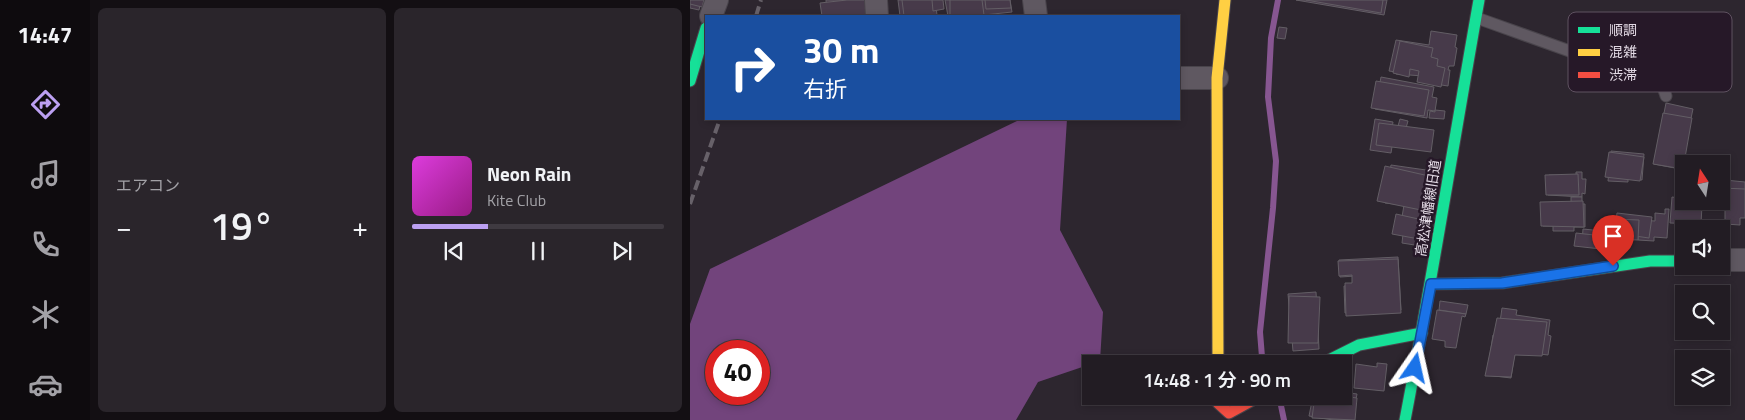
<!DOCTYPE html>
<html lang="ja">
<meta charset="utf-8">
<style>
body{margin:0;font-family:"Titillium Web","Noto Sans JP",sans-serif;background:#2a252b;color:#f1f3f6;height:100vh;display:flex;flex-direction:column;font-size:19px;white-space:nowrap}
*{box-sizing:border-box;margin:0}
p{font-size:16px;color:#a2a1a6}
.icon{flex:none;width:28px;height:28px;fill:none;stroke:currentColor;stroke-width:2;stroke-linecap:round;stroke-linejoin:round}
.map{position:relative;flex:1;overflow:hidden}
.sheet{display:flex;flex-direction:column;gap:8px;padding:8px;background:#130f13;width:600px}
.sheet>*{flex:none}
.hud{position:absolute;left:15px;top:15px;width:475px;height:105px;border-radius:0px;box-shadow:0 2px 8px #0003,0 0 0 1px #3f3a41;background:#1a4fa0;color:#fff;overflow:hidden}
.needle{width:32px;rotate:348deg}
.buttons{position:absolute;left:985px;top:155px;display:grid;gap:10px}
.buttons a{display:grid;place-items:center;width:55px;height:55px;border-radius:0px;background:#221c23;box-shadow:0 2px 8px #0003,0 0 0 1px #3f3a41;font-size:25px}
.speed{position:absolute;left:15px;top:340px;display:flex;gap:10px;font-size:25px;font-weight:700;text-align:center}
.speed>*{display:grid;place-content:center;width:65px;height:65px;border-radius:50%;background:#221c23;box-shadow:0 2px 8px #0003,0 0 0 1px #3f3a41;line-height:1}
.speed .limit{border:8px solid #d22;background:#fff;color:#111}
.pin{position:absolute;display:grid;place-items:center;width:42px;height:42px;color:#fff;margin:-51px -21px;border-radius:50% 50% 50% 0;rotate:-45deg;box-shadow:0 0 5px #0007}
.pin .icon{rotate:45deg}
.me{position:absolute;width:55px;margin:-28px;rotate:11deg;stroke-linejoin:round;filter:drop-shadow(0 0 4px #0008)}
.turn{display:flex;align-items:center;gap:18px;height:105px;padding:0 15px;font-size:22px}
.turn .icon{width:65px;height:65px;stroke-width:2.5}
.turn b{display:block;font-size:35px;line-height:42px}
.big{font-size:38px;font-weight:600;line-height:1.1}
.sheet .card{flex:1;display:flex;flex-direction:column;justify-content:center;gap:8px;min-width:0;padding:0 18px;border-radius:8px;background:#2a252b}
.song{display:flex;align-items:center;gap:15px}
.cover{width:60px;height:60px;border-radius:8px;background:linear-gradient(135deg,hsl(300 70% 55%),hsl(310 70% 35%))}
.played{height:5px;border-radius:2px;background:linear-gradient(90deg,#bca0f2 30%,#3f3a41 30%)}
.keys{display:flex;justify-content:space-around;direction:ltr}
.heat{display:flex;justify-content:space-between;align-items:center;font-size:28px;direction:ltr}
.sheet .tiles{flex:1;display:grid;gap:8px;grid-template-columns:repeat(2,1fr)}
.trip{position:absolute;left:392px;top:355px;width:270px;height:50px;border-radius:0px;background:#221c23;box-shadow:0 2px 8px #0003,0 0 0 1px #3f3a41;font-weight:600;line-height:50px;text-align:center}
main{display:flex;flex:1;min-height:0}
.tabs{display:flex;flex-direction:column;width:90px;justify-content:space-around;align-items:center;background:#0e0b0e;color:#a2a1a6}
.tabs .icon{width:35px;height:35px}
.tabs .active{color:#bca0f2}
.tabs b{font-size:22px;color:#f1f3f6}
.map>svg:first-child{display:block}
</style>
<main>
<nav class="tabs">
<b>14:47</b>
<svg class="icon active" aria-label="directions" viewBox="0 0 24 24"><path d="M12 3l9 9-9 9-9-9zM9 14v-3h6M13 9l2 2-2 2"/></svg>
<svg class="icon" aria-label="music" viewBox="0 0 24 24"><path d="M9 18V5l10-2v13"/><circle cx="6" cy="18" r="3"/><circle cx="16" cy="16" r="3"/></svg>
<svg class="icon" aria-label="phone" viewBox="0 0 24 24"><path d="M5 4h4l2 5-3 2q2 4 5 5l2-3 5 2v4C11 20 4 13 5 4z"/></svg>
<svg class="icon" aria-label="climate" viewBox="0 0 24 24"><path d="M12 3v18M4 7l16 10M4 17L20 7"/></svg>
<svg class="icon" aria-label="car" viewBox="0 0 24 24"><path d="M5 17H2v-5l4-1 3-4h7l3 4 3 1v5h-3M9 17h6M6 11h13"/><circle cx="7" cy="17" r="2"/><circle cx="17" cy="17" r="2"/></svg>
</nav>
<section class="sheet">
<div class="tiles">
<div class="card"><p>エアコン</p>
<div class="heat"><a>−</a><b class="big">19°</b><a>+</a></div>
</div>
<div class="card">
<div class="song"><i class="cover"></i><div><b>Neon Rain</b><p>Kite Club</p></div></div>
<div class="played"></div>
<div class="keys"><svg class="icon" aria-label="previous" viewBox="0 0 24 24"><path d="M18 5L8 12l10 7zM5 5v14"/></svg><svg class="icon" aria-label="pause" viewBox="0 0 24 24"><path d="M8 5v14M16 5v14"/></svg><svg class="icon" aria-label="next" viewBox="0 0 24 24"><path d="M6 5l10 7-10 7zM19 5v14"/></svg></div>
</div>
</div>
</section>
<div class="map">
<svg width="1055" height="420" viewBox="0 0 1055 420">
<rect width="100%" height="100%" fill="#2d262f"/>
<path fill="#72447c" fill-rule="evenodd" d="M331 119H377L370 230 413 312 410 361 348 382 326 420H0V324L20 269ZM26 351H69V394H26Z"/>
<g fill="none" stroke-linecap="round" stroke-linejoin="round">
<g stroke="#875691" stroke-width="6">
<polyline points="578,364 572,357 570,332 583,208 586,161 578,97 581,38 588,0"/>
<polyline points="589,396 594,420"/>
</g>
</g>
<g fill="#473a4a" stroke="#635e65">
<polygon points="0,0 11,0 9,10 0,8"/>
<polygon points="0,0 14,0 12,7 0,4"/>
<polygon points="136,0 163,0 164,9 176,8 179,16 137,16"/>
<polygon points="157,0 175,0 177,16 132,16 130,3"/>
<polygon points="208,0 240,0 241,16 210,16"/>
<polygon points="212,0 243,0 244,8 246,7 247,15 245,15 245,16 214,16"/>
<polygon points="242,0 253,0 254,9 243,11"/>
<polygon points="255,0 292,0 294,16 258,16"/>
<rect x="260" y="0" width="35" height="16"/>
<polygon points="292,0 320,0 322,12 294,15"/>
<polygon points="295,0 320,0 321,8 296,9"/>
<polygon points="606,0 697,0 694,15"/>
<polygon points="616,0 693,0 691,13"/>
<polygon points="589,27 597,28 595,39 587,38"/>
<polygon points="741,31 767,35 765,47 767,48 764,66 759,66 758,70 760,70 758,86 732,82 733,76 706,74 706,72 699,71 706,40 739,45"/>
<polygon points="710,41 743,48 741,57 748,59 747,66 755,68 751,87 727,82 729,71 720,69 719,77 703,73"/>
<polygon points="691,77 744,87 742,97 747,98 745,111 738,110 737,118 685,109"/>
<polygon points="686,81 739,90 734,116 681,108"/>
<polygon points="976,103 1003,109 990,169 964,164"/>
<polygon points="745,110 755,111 754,119 739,118 740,111 745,112"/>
<polygon points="973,113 1002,118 993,169 963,164"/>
<polygon points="685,119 703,122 702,128 705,128 701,153 680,150"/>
<polygon points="710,119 718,121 716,128 708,126"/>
<polygon points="689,123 744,130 741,152 686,145"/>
<polygon points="921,151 954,154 952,180 938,179 938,182 918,181"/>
<polygon points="919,152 954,157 950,181 915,177"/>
<polygon points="701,165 743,171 737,209 731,208 730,220 736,221 734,238 732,238 731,246 712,243 713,234 706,233 708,216 712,217 714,205 695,203"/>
<polygon points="695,166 739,176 731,210 687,201"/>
<polygon points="886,172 892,172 892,179 896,179 895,194 892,193 892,197 858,195 859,175 886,176"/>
<polygon points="888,174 889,195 856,195 855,175"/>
<polygon points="1035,180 1055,182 1055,211 1033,210"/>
<polygon points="992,182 994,182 994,201 1008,201 1004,211 984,203"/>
<polygon points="1031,188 1055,189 1055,218 1050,218 1050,225 1035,224 1035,207 1028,207 1028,201 1031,201"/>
<polygon points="989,190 994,190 994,201 1009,201 1009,204 1012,205 1011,224 980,223 982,197 989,198"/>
<polygon points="881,197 892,197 892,204 895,204 895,227 884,227 884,231 863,231 863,226 853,226 853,204 881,203"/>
<polygon points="893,201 894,227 851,226 850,202"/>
<polygon points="975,209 979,209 977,238 964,237 964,241 948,240 949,220 965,221 965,213 975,214"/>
<polygon points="927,213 962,217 959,238 924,233"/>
<polygon points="706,214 733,220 729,239 702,234"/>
<polygon points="923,219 949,220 948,240 922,239"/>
<polygon points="893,229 913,231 912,245 892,243"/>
<polygon points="886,233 913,236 911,249 884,246"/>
<polygon points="708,257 711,310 655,313 654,286 666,285 666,276 650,277 649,260"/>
<polygon points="708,259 711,313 656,316 655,283 662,283 662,275 649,276 648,261"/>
<polygon points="626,292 629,349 603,351 598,294"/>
<polygon points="599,296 630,297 628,343 598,343"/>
<polygon points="750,301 778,305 776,314 749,310"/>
<polygon points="812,308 827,310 826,315 860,320 858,335 861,336 858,355 825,351 821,378 797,375 803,335 808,336"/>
<polygon points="747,310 776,314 775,317 772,316 766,348 755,347 755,341 742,339"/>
<polygon points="807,318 857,322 852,356 825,355 821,377 795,376"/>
<polygon points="687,363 697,364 694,391 664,388 666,364 687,367"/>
<polygon points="654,392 667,394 662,420 643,420 619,416 623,396 654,396"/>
<polygon points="625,396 653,396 667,398 665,420 622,418"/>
</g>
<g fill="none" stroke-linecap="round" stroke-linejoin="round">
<defs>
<polyline id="lane" points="787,18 972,84 976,96"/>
<g id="street">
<polyline points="186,0 187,16"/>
<polyline points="344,0 346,16"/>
<polyline points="21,16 27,0"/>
<polyline points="489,78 527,78"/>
<polyline points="1031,260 1055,260"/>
</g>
<g id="fast">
<polyline points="0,81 16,28"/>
<polyline points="741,284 812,283 960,261 994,261"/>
<polyline points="631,364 669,345 732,333"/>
<path d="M715 420C742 280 764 140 789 0"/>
</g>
<polyline id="slow" points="528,364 527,78 535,0"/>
<polyline id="jam" points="528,396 528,403 539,413 570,396"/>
</defs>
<use href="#lane" stroke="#49444b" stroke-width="13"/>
<use href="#street" stroke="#49444b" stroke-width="24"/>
<use href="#fast" stroke="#49444b" stroke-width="13"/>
<use href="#slow" stroke="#49444b" stroke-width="13"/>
<use href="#jam" stroke="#49444b" stroke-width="13"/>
<use href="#lane" stroke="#5f5861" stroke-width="11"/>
<use href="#street" stroke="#5f5861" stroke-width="22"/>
<use href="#fast" stroke="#16e098" stroke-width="11"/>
<use href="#slow" stroke="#ffcf43" stroke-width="11"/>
<use href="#jam" stroke="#f24e42" stroke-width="11"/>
<g stroke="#676169" stroke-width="4" stroke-dasharray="10 5" stroke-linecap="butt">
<polyline points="66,16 71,0"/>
<polyline points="0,204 30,119"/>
</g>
</g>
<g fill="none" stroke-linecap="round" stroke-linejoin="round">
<defs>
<polyline id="route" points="725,368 741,284 812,283 923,266"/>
</defs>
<use href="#route" stroke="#114b97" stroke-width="12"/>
<use href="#route" stroke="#1a73e8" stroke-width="9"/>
</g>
<g text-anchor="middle" stroke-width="5" stroke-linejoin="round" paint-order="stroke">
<g font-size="14" fill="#e3dae5" stroke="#261828">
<text transform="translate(738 208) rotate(-81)" y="5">高松津幡線旧道</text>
</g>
</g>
<rect x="878" y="12" width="164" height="80" rx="8" fill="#261828" stroke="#5f5261" stroke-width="1"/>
<rect x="888" y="27" width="22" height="6" fill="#16e098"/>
<rect x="888" y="49" width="22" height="7" fill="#ffcf43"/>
<rect x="888" y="72" width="22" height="6" fill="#f24e42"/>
<g font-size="14" fill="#e3dae5">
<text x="919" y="35">順調</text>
<text x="919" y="57">混雑</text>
<text x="919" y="80">渋滞</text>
</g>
</svg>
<div class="buttons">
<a><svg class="needle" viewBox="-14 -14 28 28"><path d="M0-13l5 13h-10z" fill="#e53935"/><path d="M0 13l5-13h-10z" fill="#a2a1a6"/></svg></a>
<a><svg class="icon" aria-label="sound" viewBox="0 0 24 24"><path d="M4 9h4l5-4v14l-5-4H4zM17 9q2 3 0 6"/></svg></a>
<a><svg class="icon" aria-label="search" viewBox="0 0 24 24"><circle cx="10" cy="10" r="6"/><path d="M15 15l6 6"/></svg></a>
<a><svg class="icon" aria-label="layers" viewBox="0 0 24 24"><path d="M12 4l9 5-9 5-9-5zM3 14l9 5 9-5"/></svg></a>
</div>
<div class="speed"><div class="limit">40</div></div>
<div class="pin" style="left:923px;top:266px;background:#d93025"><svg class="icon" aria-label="arrive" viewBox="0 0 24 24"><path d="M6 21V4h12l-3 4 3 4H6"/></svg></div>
<svg class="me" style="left:725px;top:368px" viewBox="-20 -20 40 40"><path d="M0-17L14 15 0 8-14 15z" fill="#1a73e8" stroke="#fff" stroke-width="4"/></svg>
<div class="trip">14:48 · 1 分 · 90 m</div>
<div class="hud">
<div class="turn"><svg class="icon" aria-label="right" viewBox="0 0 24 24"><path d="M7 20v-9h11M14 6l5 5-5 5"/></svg><div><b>30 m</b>右折</div></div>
</div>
</div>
</main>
